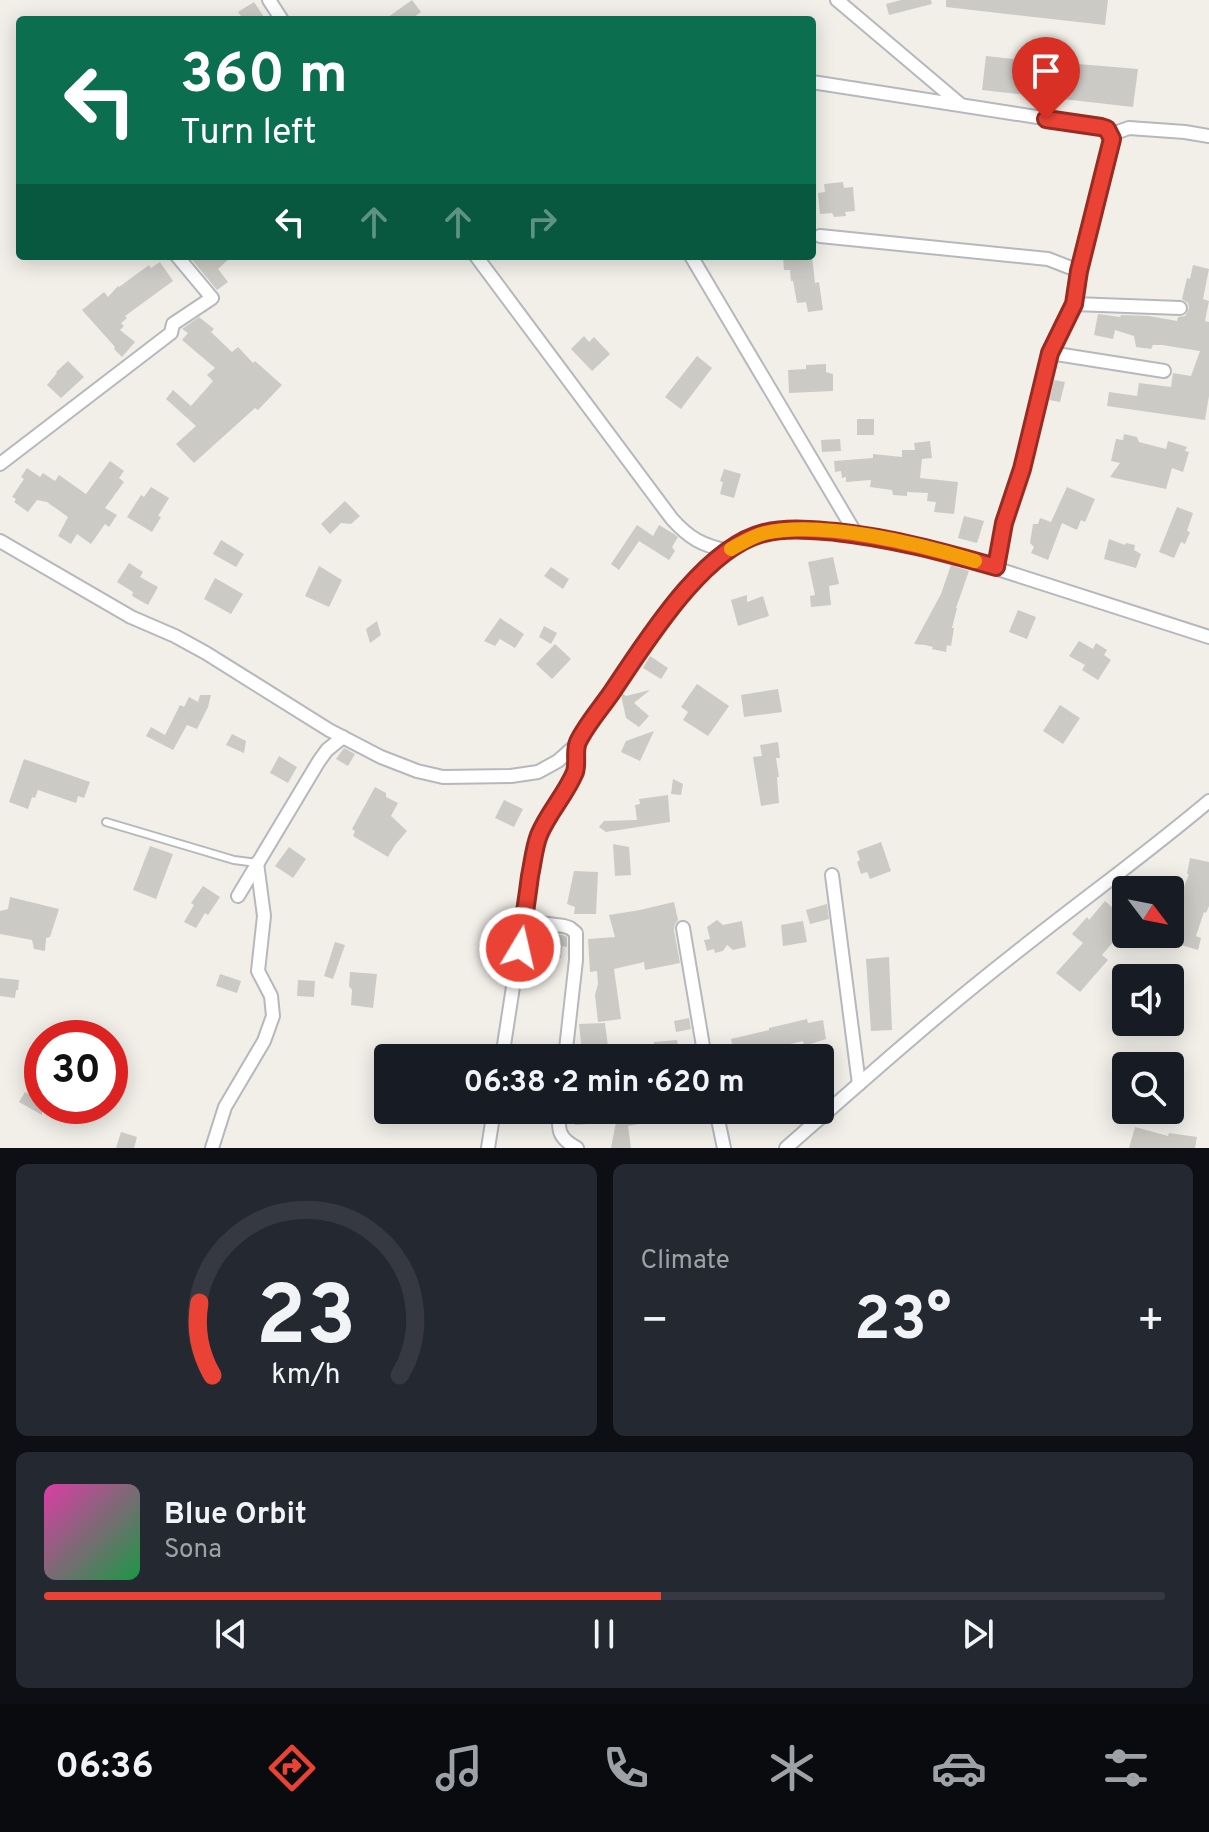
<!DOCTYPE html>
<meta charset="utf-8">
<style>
body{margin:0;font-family:Overpass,sans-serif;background:#242831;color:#f1f3f6;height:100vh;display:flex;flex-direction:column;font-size:30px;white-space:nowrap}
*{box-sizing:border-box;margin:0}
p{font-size:26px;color:#9ea1a6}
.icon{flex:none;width:44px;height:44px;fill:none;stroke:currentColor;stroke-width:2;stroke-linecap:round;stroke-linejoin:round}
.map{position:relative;height:1148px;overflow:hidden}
.details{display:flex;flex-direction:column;gap:16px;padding:16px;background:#0d0f14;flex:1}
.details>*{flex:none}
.banner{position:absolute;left:16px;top:16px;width:800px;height:244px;border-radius:8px;box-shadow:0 4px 20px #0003;background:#0b6e4f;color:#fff;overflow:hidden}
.needle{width:52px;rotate:122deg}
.buttons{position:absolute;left:1112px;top:876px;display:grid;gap:16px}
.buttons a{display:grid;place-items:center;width:72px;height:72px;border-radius:8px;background:#171b24;box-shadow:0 4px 20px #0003;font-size:40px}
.speed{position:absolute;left:24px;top:1020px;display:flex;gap:16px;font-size:40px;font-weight:700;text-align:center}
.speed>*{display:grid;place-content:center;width:104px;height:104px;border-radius:50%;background:#171b24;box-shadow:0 4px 20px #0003;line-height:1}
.speed .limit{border:12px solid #d22;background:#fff;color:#111}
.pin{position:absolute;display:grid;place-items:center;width:68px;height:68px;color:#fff;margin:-82px -34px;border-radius:50% 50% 50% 0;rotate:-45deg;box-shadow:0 0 8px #0007}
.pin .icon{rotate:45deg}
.me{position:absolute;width:88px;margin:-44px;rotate:9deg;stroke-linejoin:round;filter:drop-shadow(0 0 6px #0008)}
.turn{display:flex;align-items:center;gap:28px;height:168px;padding:0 32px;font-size:36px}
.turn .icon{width:104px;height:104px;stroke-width:2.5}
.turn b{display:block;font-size:56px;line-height:68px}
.lanes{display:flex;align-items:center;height:76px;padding:0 32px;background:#0003;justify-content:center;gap:40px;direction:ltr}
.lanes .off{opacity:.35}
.big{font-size:60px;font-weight:700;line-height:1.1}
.details .widget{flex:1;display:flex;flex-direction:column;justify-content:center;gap:12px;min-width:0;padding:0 28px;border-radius:12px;background:#242831}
.details .dial{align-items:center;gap:0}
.dial svg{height:208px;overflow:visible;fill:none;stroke:#363941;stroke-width:7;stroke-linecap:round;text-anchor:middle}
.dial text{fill:#f1f3f6;stroke:none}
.song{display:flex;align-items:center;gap:24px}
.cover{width:96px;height:96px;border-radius:12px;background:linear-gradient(135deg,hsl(320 70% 55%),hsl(140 70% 35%))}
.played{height:8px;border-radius:4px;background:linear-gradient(90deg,#ea4335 55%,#363941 55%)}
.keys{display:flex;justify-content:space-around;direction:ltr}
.heat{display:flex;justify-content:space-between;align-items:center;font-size:44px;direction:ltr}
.details .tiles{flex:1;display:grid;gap:16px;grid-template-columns:1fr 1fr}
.widget:last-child{grid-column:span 2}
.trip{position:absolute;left:374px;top:1044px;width:460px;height:80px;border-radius:8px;background:#171b24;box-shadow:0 4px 20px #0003;font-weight:700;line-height:80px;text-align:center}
.tab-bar{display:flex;height:128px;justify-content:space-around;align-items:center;background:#090b0e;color:#9ea1a6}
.tab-bar .icon{width:56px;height:56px}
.tab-bar .active{color:#ea4335}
.tab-bar b{font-size:36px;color:#f1f3f6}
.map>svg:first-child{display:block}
</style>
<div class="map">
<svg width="1209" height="1148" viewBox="0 0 1209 1148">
<rect width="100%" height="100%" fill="#f1efe8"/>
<g fill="#cccac5">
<polygon points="412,0 421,12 410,20 384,20"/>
<polygon points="901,0 931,0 932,4 889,15 886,4"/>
<polygon points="946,0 1108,0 1105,25 946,7"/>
<polygon points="254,2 266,20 244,20 238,12"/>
<polygon points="986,56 1066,65 1066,63 1138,69 1133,107 982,90"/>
<polygon points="843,182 844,188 853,187 855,211 845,212 846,216 834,217 832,213 820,214 818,193 825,192 824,184"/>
<polygon points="189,256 232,256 218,269 228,282 217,290"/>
<polygon points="783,256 812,256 815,283 819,282 823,310 808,312 806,302 797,303 793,281 791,281 790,270 784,270"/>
<polygon points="160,262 173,281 125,316 127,318 121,323 124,326 120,330 135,342 122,357 114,349 115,347 82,310 104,292 108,297 118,286 119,287 149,265 151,268"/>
<polygon points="1193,265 1209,269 1203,299 1209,301 1205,321 1209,322 1209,396 1205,420 1107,406 1109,392 1137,396 1139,383 1171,387 1173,373 1191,376 1200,351 1162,345 1153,345 1151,349 1136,347 1134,336 1115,330 1113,339 1094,335 1098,314 1120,317 1121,315 1149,316 1177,321 1178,317 1185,316 1189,308 1188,303 1182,299 1187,278 1190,279"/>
<polygon points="199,317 214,329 211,332 232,352 238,347 253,363 255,361 282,385 258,410 255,408 194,463 176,444 196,426 166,399 173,390 191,406 213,381 207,375 215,368 182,340 188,333 182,329"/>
<polygon points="584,336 589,342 594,337 610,354 592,371 571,349"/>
<polygon points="697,356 712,368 681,409 665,397"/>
<polygon points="68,361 84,377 61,398 47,385 57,373 56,372"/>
<polygon points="826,364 826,372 833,374 833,391 789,393 788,370 806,369 806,365"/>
<polygon points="1054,380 1065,382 1060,402 1049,400"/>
<rect x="857" y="419" width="17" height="16"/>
<polygon points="1124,434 1137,437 1139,442 1166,449 1168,441 1187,447 1185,451 1189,452 1183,472 1172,468 1166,489 1110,477 1120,463 1111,461 1116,439 1123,440"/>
<polygon points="840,439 841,451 822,452 821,440"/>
<polygon points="930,441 932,458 922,459 920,478 958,482 954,514 934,512 936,502 927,501 928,493 907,492 907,496 893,495 892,490 870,487 871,480 846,482 846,477 842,478 841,471 835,472 834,461 873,458 873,454 902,457 902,450 915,450 914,443"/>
<polygon points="110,461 124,471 119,478 124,482 105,508 117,515 109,527 105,524 91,544 77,534 71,544 58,536 68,517 47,502 37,500 28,512 14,502 16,499 12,497 24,479 21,477 27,468 40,477 43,473 55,481 59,475 86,494"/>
<polygon points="724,469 741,474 734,498 720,494 723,482 720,481"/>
<polygon points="151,487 169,498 158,516 161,517 152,532 127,517 141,495 144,497"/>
<polygon points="1067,487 1095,499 1085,522 1081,520 1077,530 1062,523 1048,560 1031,553 1034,547 1030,543 1033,524 1038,524 1040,518 1051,522"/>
<polygon points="345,501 360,516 351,524 341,523 330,534 321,524"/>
<polygon points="1177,507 1193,513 1187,531 1190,532 1185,544 1181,542 1174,558 1159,552"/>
<polygon points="964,516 984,521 977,543 958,538"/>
<polygon points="637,525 653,536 659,525 674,534 678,537 672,547 675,551 669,560 639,541 619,570 611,564"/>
<polygon points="1109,539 1125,545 1126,543 1135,545 1134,550 1141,554 1136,568 1104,559"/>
<polygon points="221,540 244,554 236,567 213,554"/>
<polygon points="833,557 839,584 829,586 831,605 811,607 810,596 815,595 808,562"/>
<polygon points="129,563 143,572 140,577 158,587 148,605 132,596 133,592 117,582"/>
<polygon points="951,565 969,571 956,608 957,608 952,628 954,628 951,646 947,645 946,652 932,649 933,647 925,645 914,644 941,594"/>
<polygon points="319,566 342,580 329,607 305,596"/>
<polygon points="551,567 569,579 563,589 544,576"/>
<polygon points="215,578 243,594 231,614 204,599"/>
<polygon points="747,595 747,602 763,596 769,616 738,626 731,600"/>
<polygon points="1018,610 1036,617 1027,639 1009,632"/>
<polygon points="500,618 524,634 515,648 500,639 495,646 484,641"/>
<polygon points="377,621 381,635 370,643 366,629"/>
<polygon points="544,626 557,633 551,644 539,637"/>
<polygon points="1079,641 1093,649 1096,643 1107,650 1104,655 1111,660 1098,680 1082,670 1085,665 1069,656"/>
<polygon points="555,644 571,659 552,679 536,664"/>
<polygon points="650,656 668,668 661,679 643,668"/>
<polygon points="697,684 729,706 708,736 683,720 688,712 681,707"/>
<polygon points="778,689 782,712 744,717 741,695"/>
<polygon points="650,690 634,703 649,716 639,727 626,718 621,695 622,693 626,696"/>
<polygon points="200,695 211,695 208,707 197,729 187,725 173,750 146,736 151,727 165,735 180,705 184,707 189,697 198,702"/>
<polygon points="1060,705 1080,718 1063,744 1043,731"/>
<polygon points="654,731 640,761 621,752 626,741"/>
<polygon points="232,734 246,741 244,753 226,745"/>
<polygon points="778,742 780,758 776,758 779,777 777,777 779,803 761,806 753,757 762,756 760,745"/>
<polygon points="344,748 355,754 348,766 336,759"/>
<polygon points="279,756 297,767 288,783 270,773"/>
<polygon points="24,759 90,782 84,798 78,796 76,803 38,790 35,798 32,797 28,809 9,802"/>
<polygon points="673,779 683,784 681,795 671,794"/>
<polygon points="375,787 386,793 386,797 398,803 391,816 407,831 395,845 388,857 353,836 355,831 352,829"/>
<polygon points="668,795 670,822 606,832 599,827 604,821 637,820 635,805 640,804 639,799"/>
<polygon points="504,800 523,809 514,827 495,818"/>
<polygon points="881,842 891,871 870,879 867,872 861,874 857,862 860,860 857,851"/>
<polygon points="613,844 629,847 631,875 615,876"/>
<polygon points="150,846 173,854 156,899 133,890"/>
<polygon points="289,847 306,859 293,878 275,866"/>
<polygon points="1190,858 1209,862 1209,906 1206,913 1204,912 1196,936 1201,938 1198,950 1171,942 1183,904 1178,902 1189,874 1187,874"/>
<polygon points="574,871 598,872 596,914 574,914 575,907 567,904"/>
<polygon points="203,886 220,897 208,915 205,913 196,928 184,922 194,905 191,903"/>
<polygon points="10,897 59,909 50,937 46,938 45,951 34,949 32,940 0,934 0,911 8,909"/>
<polygon points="1105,901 1126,920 1126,927 1102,955 1108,960 1080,992 1056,973 1083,943 1072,934 1087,917 1089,920"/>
<polygon points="674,902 678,920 675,924 674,930 680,963 645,970 644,962 614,969 621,1019 598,1022 595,995 598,984 597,971 590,972 588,939 615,937 609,915 640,910"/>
<polygon points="827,904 829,919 810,924 806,910"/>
<polygon points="717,920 723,925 742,921 746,947 733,950 727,945 723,951 715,953 714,949 707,951 704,940 710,939 707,927"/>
<polygon points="803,921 807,942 783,946 781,925"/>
<polygon points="532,931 562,935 567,937 567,947 562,946 561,958 558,957 556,967 552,967 551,972 540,971 541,963 533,962 533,957 527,956"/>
<polygon points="335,942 345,945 333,979 324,976"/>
<polygon points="889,957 892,1030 871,1031 866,959"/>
<polygon points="350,972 377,974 373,1008 351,1005 352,990 349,986"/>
<polygon points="220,974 241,981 237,993 216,986"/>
<polygon points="0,978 19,980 18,990 16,990 15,998 0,996"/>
<polygon points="298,980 315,981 314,997 297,996"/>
<polygon points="689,1018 691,1029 676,1032 674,1021"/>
<polygon points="807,1019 808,1023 823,1020 826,1039 804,1046 803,1041 782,1046 783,1052 759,1058 735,1058 731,1039 769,1030 769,1028"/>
<polygon points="605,1023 609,1055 605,1055 605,1058 586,1058 585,1051 582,1052 579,1024"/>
<polygon points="677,1040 680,1058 633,1058 633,1049 654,1048 654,1042"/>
<polygon points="25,1092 42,1101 42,1115 19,1102"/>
<polygon points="507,1110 550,1110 550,1122 506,1117"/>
<polygon points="574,1110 642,1110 644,1123 628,1126 631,1148 611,1148 616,1122 575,1125"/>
<polygon points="1135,1127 1168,1136 1169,1133 1197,1137 1195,1148 1129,1148"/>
<polygon points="121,1132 137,1137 134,1148 116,1148"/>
</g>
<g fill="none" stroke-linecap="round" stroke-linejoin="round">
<defs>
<polyline id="service" points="106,822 234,860 257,863"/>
<g id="minor">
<polyline points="269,0 282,20"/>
<polyline points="837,0 960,104"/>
<path d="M812 82 1101 127C1108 129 1111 132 1112 139L1079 271 1074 304 1180 308"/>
<polyline points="1112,134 1129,128 1185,132 1209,136"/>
<polyline points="820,236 1048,259 1079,271"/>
<path d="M476 256 672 519C690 539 702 545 728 551"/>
<polyline points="691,256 856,534"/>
<polyline points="1050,353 1164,371"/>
<polyline points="0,464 171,333 173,324 212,298 177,256"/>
<polyline points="0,541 131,617 175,636 206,653 329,730 381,757 417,771 443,777 511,776 538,772 558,761 576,745 626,671 690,584 728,551 752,537 765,533 788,530 856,534 948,553 1209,637"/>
<polyline points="996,567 1004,523 1022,469 1050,353 1074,304"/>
<polyline points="832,875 859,1084"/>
<polyline points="238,896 319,761 327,750 343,737"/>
<polyline points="524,921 564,926 570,928 576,933 576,960 565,1058"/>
<polyline points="683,928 705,1058"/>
<polyline points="502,1058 534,851 546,822 575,771 577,760 576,745"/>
<path d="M559 1110C558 1130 558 1138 577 1148"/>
<polyline points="716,1110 724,1148"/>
<polyline points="212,1148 225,1107 264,1041 273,1016 271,996 258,971 264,916 257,863"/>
<polyline points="488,1148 494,1110"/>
<path d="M786 1148C860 1083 935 1016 1013 955 1078 903 1145 855 1209 801"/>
</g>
</defs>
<use href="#service" stroke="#b5b8bc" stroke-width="10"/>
<use href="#minor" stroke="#b5b8bc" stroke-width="16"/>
<use href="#service" stroke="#fff" stroke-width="6"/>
<use href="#minor" stroke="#fff" stroke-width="12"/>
</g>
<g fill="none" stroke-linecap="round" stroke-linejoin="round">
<defs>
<path id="route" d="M520 948C523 924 527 900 530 876 533 862 534 848 539 835 548 813 566 794 575 772 578 762 574 751 578 742 586 725 601 708 612 692 646 642 703 548 764 533 788 527 812 530 836 532 891 538 943 552 996 567L1004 523 1022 469 1050 353 1074 304 1079 271 1112 139 1107 129 1101 127 1046 119"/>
</defs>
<use href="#route" stroke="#982c22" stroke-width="20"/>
<use href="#route" stroke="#ea4335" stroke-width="14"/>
<path stroke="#f59e0b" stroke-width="14" d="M731 549C742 543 753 536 765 533 823 520 919 544 975 561"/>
</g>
</svg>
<div class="buttons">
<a><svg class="needle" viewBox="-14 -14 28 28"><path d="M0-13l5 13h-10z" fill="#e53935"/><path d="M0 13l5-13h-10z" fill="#9ea1a6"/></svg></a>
<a><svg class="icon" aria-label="sound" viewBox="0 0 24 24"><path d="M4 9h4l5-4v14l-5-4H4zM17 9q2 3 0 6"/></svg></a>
<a><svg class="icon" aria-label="search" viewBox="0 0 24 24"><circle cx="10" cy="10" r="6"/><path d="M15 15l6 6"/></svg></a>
</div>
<div class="speed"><div class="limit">30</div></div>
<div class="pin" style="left:1046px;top:119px;background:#d93025"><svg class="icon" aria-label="arrive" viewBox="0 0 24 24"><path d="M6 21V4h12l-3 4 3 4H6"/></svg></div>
<svg class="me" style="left:520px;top:948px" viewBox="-20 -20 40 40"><circle r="17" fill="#ea4335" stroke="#fff" stroke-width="3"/><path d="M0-11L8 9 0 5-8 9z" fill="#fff"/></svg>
<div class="trip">06:38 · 2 min · 620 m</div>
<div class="banner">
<div class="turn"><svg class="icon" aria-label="left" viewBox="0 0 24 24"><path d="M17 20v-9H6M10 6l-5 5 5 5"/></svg><div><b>360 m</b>Turn left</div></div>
<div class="lanes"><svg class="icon" aria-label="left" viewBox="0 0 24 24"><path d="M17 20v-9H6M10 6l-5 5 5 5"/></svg><svg class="icon off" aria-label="ahead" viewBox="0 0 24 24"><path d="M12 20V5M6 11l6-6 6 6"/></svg><svg class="icon off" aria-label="ahead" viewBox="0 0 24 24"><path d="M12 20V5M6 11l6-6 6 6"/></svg><svg class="icon off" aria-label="right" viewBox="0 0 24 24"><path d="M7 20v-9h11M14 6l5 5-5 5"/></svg></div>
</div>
</div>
<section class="details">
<div class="tiles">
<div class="widget dial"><svg viewBox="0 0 100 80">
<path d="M14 69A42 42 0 1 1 86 69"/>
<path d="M14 69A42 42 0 0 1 9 41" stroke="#ea4335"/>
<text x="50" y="56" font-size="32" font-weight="700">23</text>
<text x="50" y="72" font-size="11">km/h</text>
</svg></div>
<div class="widget"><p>Climate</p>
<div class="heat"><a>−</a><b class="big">23°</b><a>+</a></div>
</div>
<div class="widget">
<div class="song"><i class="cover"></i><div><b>Blue Orbit</b><p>Sona</p></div></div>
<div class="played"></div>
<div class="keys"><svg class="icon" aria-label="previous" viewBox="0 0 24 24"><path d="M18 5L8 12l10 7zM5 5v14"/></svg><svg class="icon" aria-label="pause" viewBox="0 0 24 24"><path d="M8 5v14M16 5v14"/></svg><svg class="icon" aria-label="next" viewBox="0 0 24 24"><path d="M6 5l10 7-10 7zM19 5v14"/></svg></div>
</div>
</div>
</section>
<nav class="tab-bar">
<b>06:36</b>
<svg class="icon active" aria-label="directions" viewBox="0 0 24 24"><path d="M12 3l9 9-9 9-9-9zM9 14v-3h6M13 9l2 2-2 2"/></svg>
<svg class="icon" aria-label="music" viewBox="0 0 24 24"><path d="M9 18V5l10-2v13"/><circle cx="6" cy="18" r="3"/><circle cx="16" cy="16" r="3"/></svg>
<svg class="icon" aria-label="phone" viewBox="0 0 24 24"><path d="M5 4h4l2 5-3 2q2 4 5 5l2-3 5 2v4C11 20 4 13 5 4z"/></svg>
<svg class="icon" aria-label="climate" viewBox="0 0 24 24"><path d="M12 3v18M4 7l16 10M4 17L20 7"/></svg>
<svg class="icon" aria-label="car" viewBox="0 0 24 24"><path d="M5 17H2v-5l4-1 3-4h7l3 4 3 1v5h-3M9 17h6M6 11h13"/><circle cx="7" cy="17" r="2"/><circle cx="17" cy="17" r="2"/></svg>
<svg class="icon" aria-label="filters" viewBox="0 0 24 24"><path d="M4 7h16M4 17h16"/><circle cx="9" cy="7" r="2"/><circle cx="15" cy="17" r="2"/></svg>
</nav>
